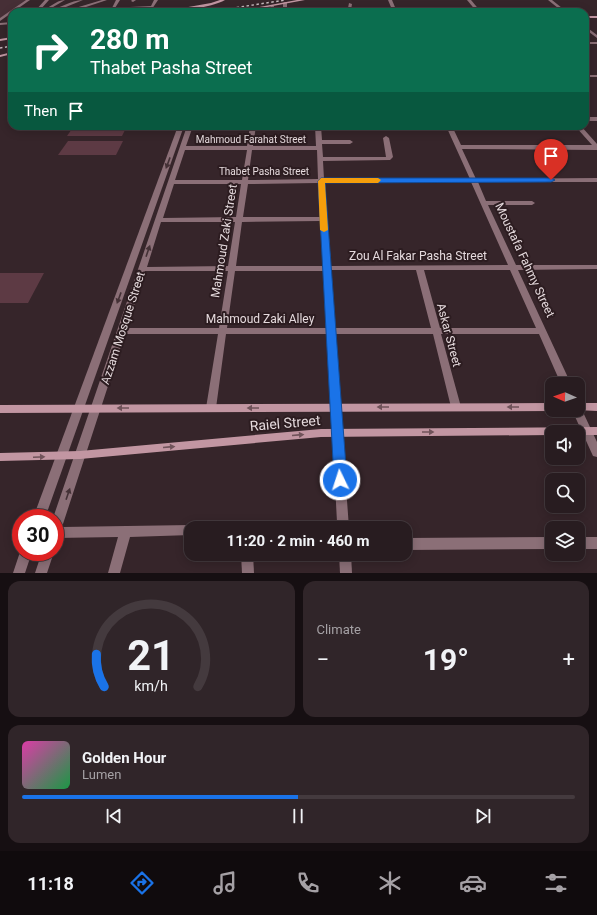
<!DOCTYPE html>
<meta charset="utf-8">
<style>
body{margin:0;font-family:Roboto,sans-serif;background:#302529;color:#f1f3f6;height:100vh;display:flex;flex-direction:column;font-size:15px;white-space:nowrap}
*{box-sizing:border-box;margin:0}
p{font-size:13px;color:#a5a1a5}
.icon{flex:none;width:22px;height:22px;fill:none;stroke:currentColor;stroke-width:2;stroke-linecap:round;stroke-linejoin:round}
.map{position:relative;height:573px;overflow:hidden}
.drawer{display:flex;flex-direction:column;gap:8px;padding:8px;background:#160f12;flex:1}
.drawer>*{flex:none}
.hud{position:absolute;left:8px;top:8px;width:581px;height:122px;border-radius:12px;box-shadow:0 2px 10px #0003,0 0 0 1px #443a3e;background:#0b6e4f;color:#fff;overflow:hidden}
.needle{width:26px;rotate:272deg}
.buttons{position:absolute;left:545px;top:377px;display:grid;gap:8px}
.buttons a{display:grid;place-items:center;width:40px;height:40px;border-radius:8px;background:#281c20;box-shadow:0 2px 10px #0003,0 0 0 1px #443a3e;font-size:20px}
.speed{position:absolute;left:12px;top:509px;display:flex;gap:8px;font-size:20px;font-weight:700;text-align:center}
.speed>*{display:grid;place-content:center;width:52px;height:52px;border-radius:50%;background:#281c20;box-shadow:0 2px 10px #0003,0 0 0 1px #443a3e;line-height:1}
.speed .limit{border:6px solid #d22;background:#fff;color:#111}
.pin{position:absolute;display:grid;place-items:center;width:34px;height:34px;color:#fff;margin:-41px -17px;border-radius:50% 50% 50% 0;rotate:-45deg;box-shadow:0 0 4px #0007}
.pin .icon{rotate:45deg}
.me{position:absolute;width:44px;margin:-22px;rotate:356deg;stroke-linejoin:round;filter:drop-shadow(0 0 3px #0008)}
.turn{display:flex;align-items:center;gap:14px;height:84px;padding:0 16px;font-size:18px}
.turn .icon{width:52px;height:52px;stroke-width:2.5}
.turn b{display:block;font-size:28px;line-height:34px}
.then{display:flex;align-items:center;height:38px;padding:0 16px;background:#0003;gap:8px;font-size:15px}
.big{font-size:30px;font-weight:700;line-height:1.1}
.drawer .tile{flex:1;display:flex;flex-direction:column;justify-content:center;gap:6px;min-width:0;padding:0 14px;border-radius:12px;background:#302529}
.drawer .dial{align-items:center;gap:0}
.dial svg{height:104px;overflow:visible;fill:none;stroke:#443a3e;stroke-width:7;stroke-linecap:round;text-anchor:middle}
.dial text{fill:#f1f3f6;stroke:none}
.song{display:flex;align-items:center;gap:12px}
.cover{width:48px;height:48px;border-radius:6px;background:linear-gradient(135deg,hsl(320 70% 55%),hsl(140 70% 35%))}
.played{height:4px;border-radius:2px;background:linear-gradient(90deg,#1a73e8 50%,#443a3e 50%)}
.keys{display:flex;justify-content:space-around;direction:ltr}
.heat{display:flex;justify-content:space-between;align-items:center;font-size:22px;direction:ltr}
.drawer .tiles{flex:1;display:grid;gap:8px;grid-template-columns:1fr 1fr}
.tile:last-child{grid-column:span 2}
.trip{position:absolute;left:184px;top:521px;width:228px;height:40px;border-radius:12px;background:#281c20;box-shadow:0 2px 10px #0003,0 0 0 1px #443a3e;font-weight:700;line-height:40px;text-align:center}
.dock{display:flex;height:64px;justify-content:space-around;align-items:center;background:#100b0d;color:#a5a1a5}
.dock .icon{width:28px;height:28px}
.dock .current{color:#1a73e8}
.dock b{font-size:18px;color:#f1f3f6}
.map>svg:first-child{display:block}
</style>
<div class="map">
<svg width="597" height="573" viewBox="0 0 597 573">
<rect width="100%" height="100%" fill="#36252a"/>
<polygon fill="#462f36" points="0,0 26,0 0,19"/>
<g fill="#5d3a44">
<polygon points="74,126 127,126 122,136 67,136"/>
<polygon points="68,141 123,141 116,155 58,155"/>
<polygon points="0,273 44,273 28,303 0,303"/>
</g>
<g fill="none" stroke-linecap="round" stroke-linejoin="round">
<g fill="#8b6f77" fill-rule="evenodd">
<polygon points="26,0 30,0 0,21 0,18"/>
<path d="M45 0H49L40 10C49 10 55 0 65 0L48 10C60 9 70 0 83 0L61 9H72L102 0H107L71 12H34Z"/>
<polygon points="116,0 120,0 115,8 116,9 129,9 130,11 109,12 110,10 90,9 112,8"/>
<polygon points="132,0 136,0 133,2 131,1"/>
<polygon points="154,0 158,0 150,12 147,11 149,8 130,7 151,6"/>
<polygon points="388,0 392,0 397,12 393,12"/>
<polygon points="467,0 471,0 481,12 477,12"/>
<polygon points="548,0 552,0 567,12 563,12"/>
<polygon points="285,2 287,3 287,12 283,12 283,3"/>
<polygon points="349,3 352,4 351,10 308,9 348,8"/>
<polygon points="271,5 274,6 273,12 269,12"/>
<polygon points="12,22 12,24 0,25 0,23"/>
<polygon points="585,26 597,35 597,38 585,29"/>
<rect x="585" y="42" width="12" height="2"/>
<rect x="585" y="75" width="12" height="2"/>
<rect x="585" y="117" width="12" height="4"/>
<polygon points="178,126 184,126 45,518 33,518"/>
<path d="M187 126H193L186 146H247L250 126H256L253 146H316L315 126H321L322 140H350L353 142 350 144H322L323 157H386L383 138 386 136 389 138 393 157 390 160 323 161 324 179H470L446 126H452L461 145H592L575 126H581L597 144V150L462 149 476 179 597 178V182H478L486 201H532L535 203 532 205H488L516 265H597V269L518 270 571 384H561L539 334H441L461 407 460 410 456 411 452 410 451 407 433 334H335L349 528H298L300 524 304 523 337 522 327 334H226L216 408 215 411 211 412 207 411 206 408 218 334H125L62 527 191 525 195 526 196 528H191V535L130 537 120 573H108L118 537 55 538V518H53ZM185 150H247L242 180H175ZM252 150H317L318 179 248 180ZM471 182 508 265 331 266 325 183ZM318 183 320 217H243L248 184ZM174 184H241L236 217 163 218ZM320 221 323 266H236L242 222ZM161 222H235L228 266 147 267ZM331 270H416L431 328H335ZM424 270H510L536 328H440ZM145 271H228L219 328H127ZM235 271H323L326 328H227Z"/>
<polygon points="578,407 581,407 582,410 597,442 597,457 593,456 572,410 578,410"/>
<polygon points="552,537 552,549 405,550 405,538"/>
<rect x="578" y="537" width="19" height="12"/>
<polygon points="21,549 21,552 32,552 25,573 13,573"/>
<polygon points="42,552 54,552 47,573 35,573"/>
<polygon points="241,554 253,554 254,573 242,573"/>
<polygon points="339,554 351,554 352,573 340,573"/>
</g>
<g fill="#c296a2" fill-rule="evenodd">
<path d="M220 0H225C211 8 176 12 160 12L211 3Z"/>
<polygon points="297,0 305,0 241,12 233,12"/>
<rect x="585" y="16" width="12" height="2"/>
<polygon points="12,37 12,39 0,41 0,39"/>
<polygon points="12,52 12,54 0,57 0,55"/>
<polygon points="552,403 552,410 554,410 552,411 0,413 0,405"/>
<polygon points="578,403 597,403 597,411 576,410 578,410"/>
<polygon points="597,427 597,435 578,435 578,432 552,432 552,435 321,437 80,459 0,461 0,453 80,451 321,429"/>
</g>
<g stroke="#c5b8bc" stroke-width="1.5" stroke-dasharray="2.5 2.5" stroke-linecap="butt">
<polyline points="190,12 212,8"/>
<polyline points="207,12 286,0"/>
<polyline points="0,48 12,46"/>
</g>
</g>
<defs><path id="oneway-solid" d="M-6-.8H1V-3.2L6.5 0L1 3.2V.8H-6Z"/></defs>
<g fill="#443136">
<use href="#oneway-solid" transform="translate(168 163) rotate(110)"/>
<use href="#oneway-solid" transform="translate(148 251) rotate(-71)"/>
<use href="#oneway-solid" transform="translate(119 298) rotate(110)"/>
<use href="#oneway-solid" transform="translate(68 494) rotate(-71)"/>
</g>
<g fill="#70535a">
<use href="#oneway-solid" transform="translate(383 407) rotate(180)"/>
<use href="#oneway-solid" transform="translate(513 407) rotate(180)"/>
<use href="#oneway-solid" transform="translate(123 408) rotate(180)"/>
<use href="#oneway-solid" transform="translate(253 408) rotate(180)"/>
<use href="#oneway-solid" transform="translate(428 432)"/>
<use href="#oneway-solid" transform="translate(298 435) rotate(-5)"/>
<use href="#oneway-solid" transform="translate(169 447) rotate(-5)"/>
<use href="#oneway-solid" transform="translate(39 457) rotate(-2)"/>
</g>
<polygon fill="#1a73e8" stroke="#114b97" points="321,178 551,178 555,180 551,182 325,183 347,480 345,484 340,485 336,484 334,480 318,181"/>
<polygon fill="#f59e0b" points="321,178 378,178 381,180 378,183 325,183 328,230 324,232 320,230 318,181"/>
<g text-anchor="middle" stroke-width="4" stroke-linejoin="round" paint-order="stroke">
<g font-size="10" fill="#e5dadd" stroke="#2c1c20">
<text x="251" y="143">Mahmoud Farahat Street</text>
<text x="264" y="175">Thabet Pasha Street</text>
</g>
<g font-size="12" fill="#e5dadd" stroke="#2c1c20">
<text transform="translate(224 241) rotate(-81)" y="4">Mahmoud Zaki Street</text>
<text x="418" y="260">Zou Al Fakar Pasha Street</text>
<text transform="translate(525 260) rotate(65)" y="4">Moustafa Fahmy Street</text>
<text x="260" y="323">Mahmoud Zaki Alley</text>
<text transform="translate(123 328) rotate(-72)" y="4">Azzam Mosque Street</text>
<text transform="translate(449 335) rotate(75)" y="4">Askar Street</text>
</g>
<g font-size="14" fill="#e5dadd" stroke="#2c1c20">
<text transform="translate(285 423) rotate(-5)" y="5">Raiel Street</text>
</g>
</g>
</svg>
<div class="buttons">
<a><svg class="needle" viewBox="-14 -14 28 28"><path d="M0-13l5 13h-10z" fill="#e53935"/><path d="M0 13l5-13h-10z" fill="#a5a1a5"/></svg></a>
<a><svg class="icon" aria-label="sound" viewBox="0 0 24 24"><path d="M4 9h4l5-4v14l-5-4H4zM17 9q2 3 0 6"/></svg></a>
<a><svg class="icon" aria-label="search" viewBox="0 0 24 24"><circle cx="10" cy="10" r="6"/><path d="M15 15l6 6"/></svg></a>
<a><svg class="icon" aria-label="layers" viewBox="0 0 24 24"><path d="M12 4l9 5-9 5-9-5zM3 14l9 5 9-5"/></svg></a>
</div>
<div class="speed"><div class="limit">30</div></div>
<div class="pin" style="left:551px;top:180px;background:#d93025"><svg class="icon" aria-label="arrive" viewBox="0 0 24 24"><path d="M6 21V4h12l-3 4 3 4H6"/></svg></div>
<svg class="me" style="left:340px;top:480px" viewBox="-20 -20 40 40"><circle r="17" fill="#1a73e8" stroke="#fff" stroke-width="3"/><path d="M0-11L8 9 0 5-8 9z" fill="#fff"/></svg>
<div class="trip">11:20 · 2 min · 460 m</div>
<div class="hud">
<div class="turn"><svg class="icon" aria-label="right" viewBox="0 0 24 24"><path d="M7 20v-9h11M14 6l5 5-5 5"/></svg><div><b>280 m</b>Thabet Pasha Street</div></div>
<div class="then">Then<svg class="icon" aria-label="arrive" viewBox="0 0 24 24"><path d="M6 21V4h12l-3 4 3 4H6"/></svg></div>
</div>
</div>
<section class="drawer">
<div class="tiles">
<div class="tile dial"><svg viewBox="0 0 100 80">
<path d="M14 69A42 42 0 1 1 86 69"/>
<path d="M14 69A42 42 0 0 1 8 44" stroke="#1a73e8"/>
<text x="50" y="56" font-size="32" font-weight="700">21</text>
<text x="50" y="72" font-size="11">km/h</text>
</svg></div>
<div class="tile"><p>Climate</p>
<div class="heat"><a>−</a><b class="big">19°</b><a>+</a></div>
</div>
<div class="tile">
<div class="song"><i class="cover"></i><div><b>Golden Hour</b><p>Lumen</p></div></div>
<div class="played"></div>
<div class="keys"><svg class="icon" aria-label="previous" viewBox="0 0 24 24"><path d="M18 5L8 12l10 7zM5 5v14"/></svg><svg class="icon" aria-label="pause" viewBox="0 0 24 24"><path d="M8 5v14M16 5v14"/></svg><svg class="icon" aria-label="next" viewBox="0 0 24 24"><path d="M6 5l10 7-10 7zM19 5v14"/></svg></div>
</div>
</div>
</section>
<nav class="dock">
<b>11:18</b>
<svg class="icon current" aria-label="directions" viewBox="0 0 24 24"><path d="M12 3l9 9-9 9-9-9zM9 14v-3h6M13 9l2 2-2 2"/></svg>
<svg class="icon" aria-label="music" viewBox="0 0 24 24"><path d="M9 18V5l10-2v13"/><circle cx="6" cy="18" r="3"/><circle cx="16" cy="16" r="3"/></svg>
<svg class="icon" aria-label="phone" viewBox="0 0 24 24"><path d="M5 4h4l2 5-3 2q2 4 5 5l2-3 5 2v4C11 20 4 13 5 4z"/></svg>
<svg class="icon" aria-label="climate" viewBox="0 0 24 24"><path d="M12 3v18M4 7l16 10M4 17L20 7"/></svg>
<svg class="icon" aria-label="car" viewBox="0 0 24 24"><path d="M5 17H2v-5l4-1 3-4h7l3 4 3 1v5h-3M9 17h6M6 11h13"/><circle cx="7" cy="17" r="2"/><circle cx="17" cy="17" r="2"/></svg>
<svg class="icon" aria-label="filters" viewBox="0 0 24 24"><path d="M4 7h16M4 17h16"/><circle cx="9" cy="7" r="2"/><circle cx="15" cy="17" r="2"/></svg>
</nav>
